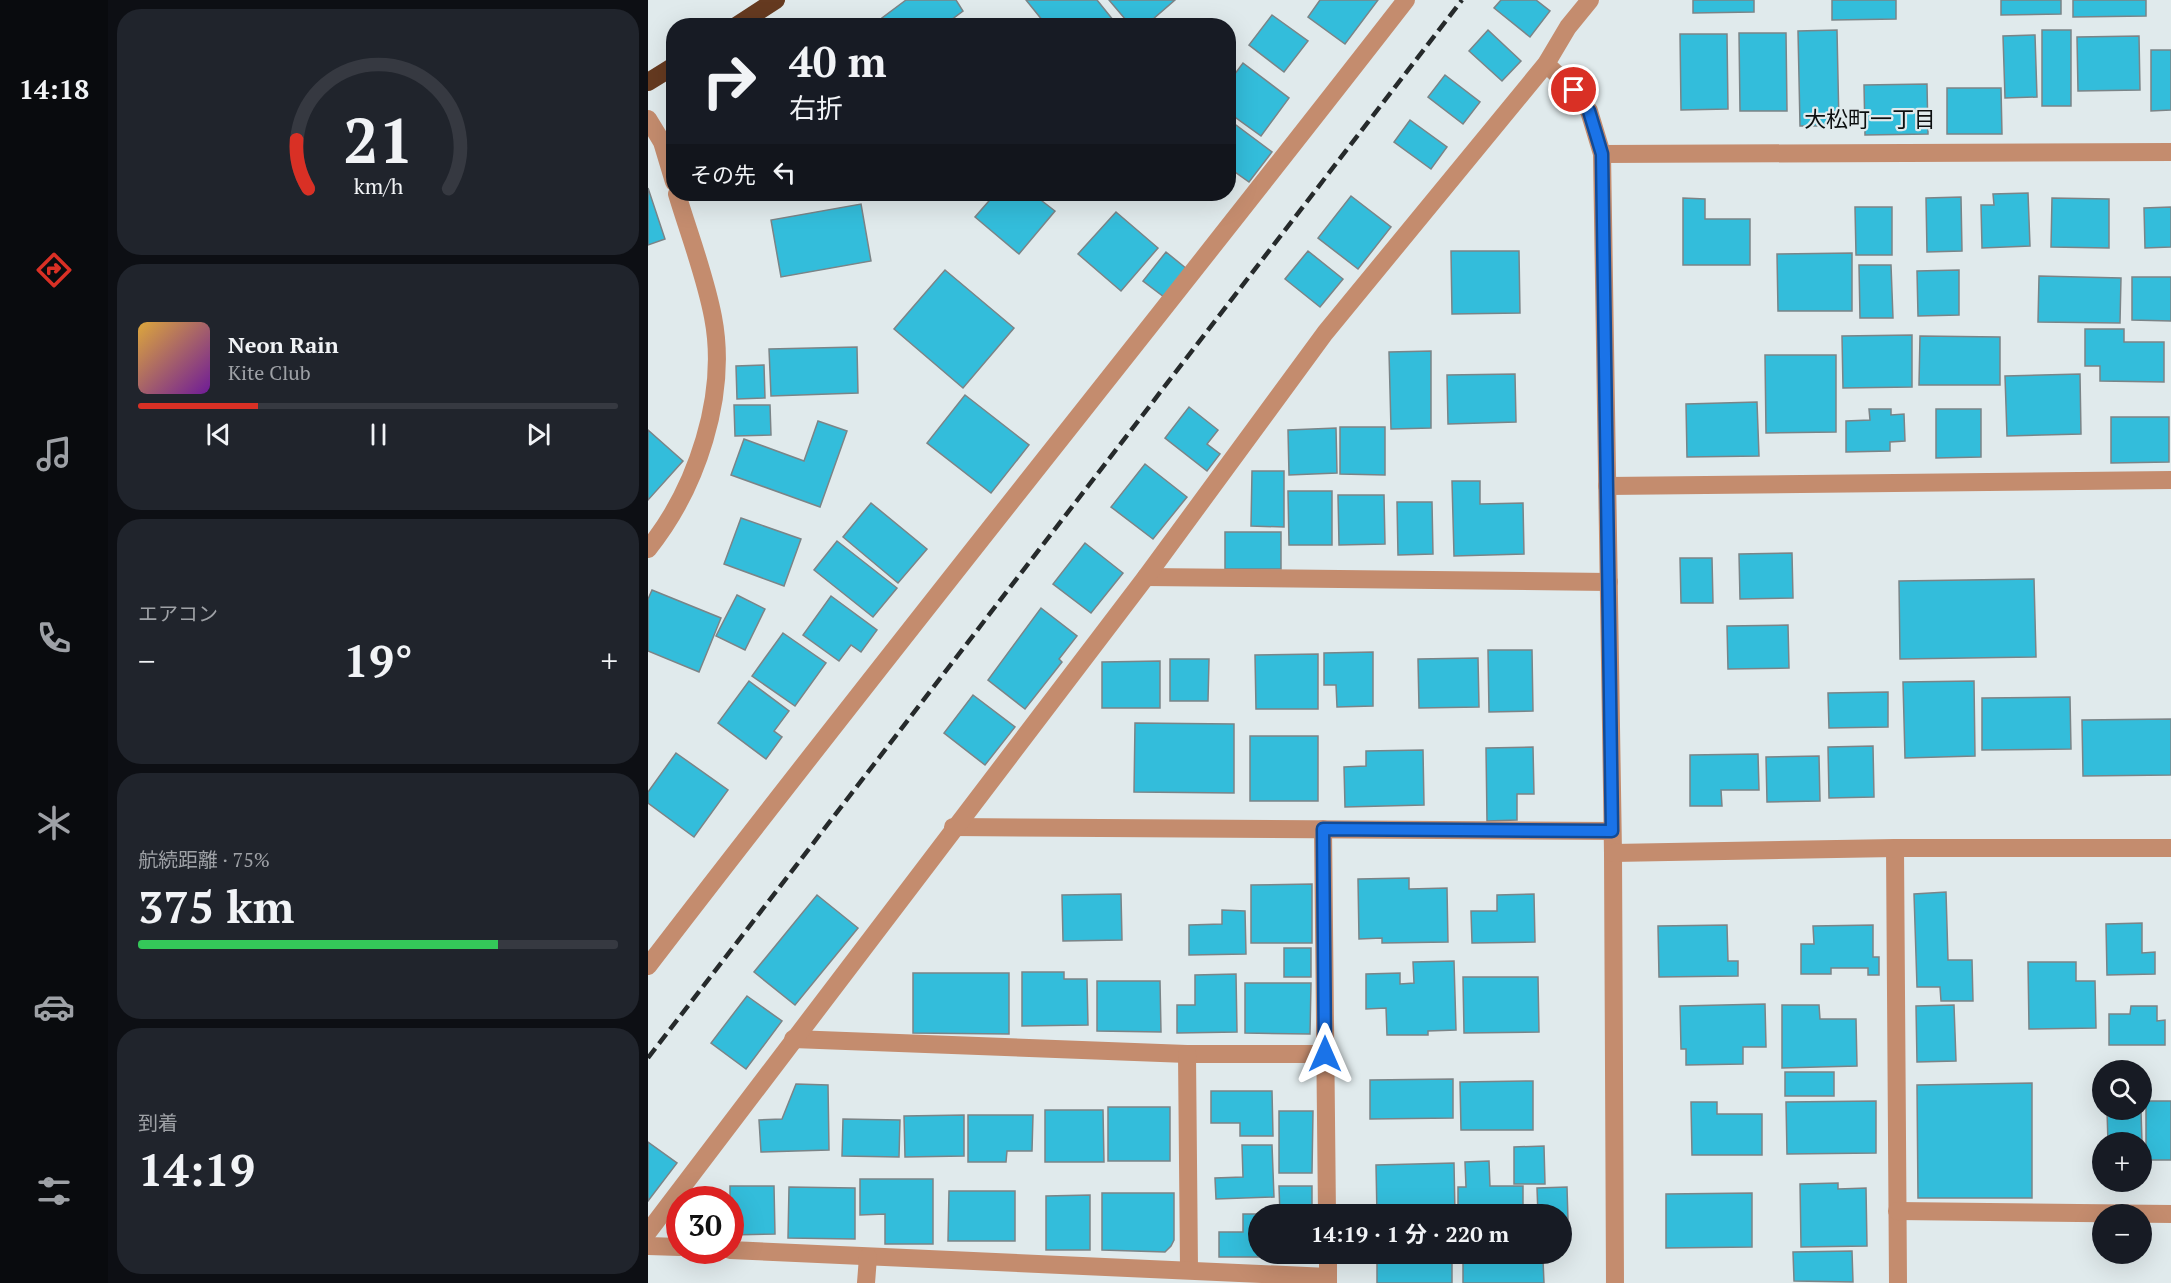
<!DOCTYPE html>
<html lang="ja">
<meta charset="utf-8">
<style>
body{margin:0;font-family:"PT Serif","Noto Sans JP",serif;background:#20242c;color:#f1f3f6;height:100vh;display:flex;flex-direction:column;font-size:22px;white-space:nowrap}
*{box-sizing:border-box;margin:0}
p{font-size:20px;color:#9ea1a6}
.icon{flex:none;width:33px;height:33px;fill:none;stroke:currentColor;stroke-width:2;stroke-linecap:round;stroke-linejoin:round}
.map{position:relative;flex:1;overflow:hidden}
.drawer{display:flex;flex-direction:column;gap:9px;padding:9px;background:#0d0f14;width:540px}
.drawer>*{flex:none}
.hud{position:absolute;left:18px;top:18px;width:570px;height:183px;border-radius:24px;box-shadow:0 6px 24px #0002;background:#171b24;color:#f1f3f6;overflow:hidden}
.fabs{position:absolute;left:1444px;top:1060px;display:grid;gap:12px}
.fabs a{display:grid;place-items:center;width:60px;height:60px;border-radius:50%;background:#171b24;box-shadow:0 6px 24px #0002;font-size:30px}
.speed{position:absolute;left:18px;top:1186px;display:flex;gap:12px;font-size:30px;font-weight:700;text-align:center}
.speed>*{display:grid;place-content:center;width:78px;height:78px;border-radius:50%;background:#171b24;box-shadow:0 6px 24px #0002;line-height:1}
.speed .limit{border:9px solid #d22;background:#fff;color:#111}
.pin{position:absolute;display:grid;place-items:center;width:51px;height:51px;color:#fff;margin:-26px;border:3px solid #fff;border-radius:50%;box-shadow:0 2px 6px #0007}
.me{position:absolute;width:66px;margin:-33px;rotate:0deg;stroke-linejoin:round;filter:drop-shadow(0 0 4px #0008)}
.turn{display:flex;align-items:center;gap:21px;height:126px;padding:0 24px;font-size:27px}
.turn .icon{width:78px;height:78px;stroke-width:2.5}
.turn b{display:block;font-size:42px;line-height:51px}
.then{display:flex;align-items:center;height:57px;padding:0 24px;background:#0003;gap:12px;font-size:22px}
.big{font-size:45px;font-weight:700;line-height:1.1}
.drawer .tile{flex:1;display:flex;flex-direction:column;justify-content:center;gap:9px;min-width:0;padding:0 21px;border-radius:24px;background:#20242c}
.drawer .dial{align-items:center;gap:0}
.dial svg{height:156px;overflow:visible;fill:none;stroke:#363941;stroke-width:7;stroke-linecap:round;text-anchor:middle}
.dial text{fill:#f1f3f6;stroke:none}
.song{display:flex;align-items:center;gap:18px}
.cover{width:72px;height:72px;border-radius:9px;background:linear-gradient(135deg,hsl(40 70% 55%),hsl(280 70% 35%))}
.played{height:6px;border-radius:3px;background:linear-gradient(90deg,#d93025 25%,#363941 25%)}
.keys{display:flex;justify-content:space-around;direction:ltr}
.heat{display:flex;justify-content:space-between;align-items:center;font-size:33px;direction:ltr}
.charge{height:9px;border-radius:4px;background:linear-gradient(90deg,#34c759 75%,#363941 0)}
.trip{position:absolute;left:600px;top:1204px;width:324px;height:60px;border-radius:30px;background:#171b24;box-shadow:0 6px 24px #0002;font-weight:700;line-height:60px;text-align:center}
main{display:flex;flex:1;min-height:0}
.menu{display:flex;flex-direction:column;width:108px;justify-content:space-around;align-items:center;background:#090b0e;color:#9ea1a6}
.menu .icon{width:42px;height:42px}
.menu .active{color:#d93025}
.menu b{font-size:27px;color:#f1f3f6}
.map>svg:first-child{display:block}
</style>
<main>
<nav class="menu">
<b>14:18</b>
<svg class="icon active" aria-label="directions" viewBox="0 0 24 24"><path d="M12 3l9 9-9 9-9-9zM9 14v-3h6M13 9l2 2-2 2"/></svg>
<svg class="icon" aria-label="music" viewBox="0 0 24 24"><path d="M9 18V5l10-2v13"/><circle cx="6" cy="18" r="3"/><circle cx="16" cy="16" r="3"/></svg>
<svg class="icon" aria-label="phone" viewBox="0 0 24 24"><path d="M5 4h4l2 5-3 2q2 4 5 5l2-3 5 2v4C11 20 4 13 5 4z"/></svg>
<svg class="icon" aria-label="climate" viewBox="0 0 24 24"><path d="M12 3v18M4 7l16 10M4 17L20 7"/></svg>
<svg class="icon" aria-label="car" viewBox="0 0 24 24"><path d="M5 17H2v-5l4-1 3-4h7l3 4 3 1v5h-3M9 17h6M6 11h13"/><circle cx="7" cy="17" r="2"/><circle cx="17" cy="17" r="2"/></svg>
<svg class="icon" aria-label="filters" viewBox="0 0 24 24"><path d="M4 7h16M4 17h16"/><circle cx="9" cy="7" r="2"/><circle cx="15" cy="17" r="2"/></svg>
</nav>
<section class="drawer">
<div class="tile dial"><svg viewBox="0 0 100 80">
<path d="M14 69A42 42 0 1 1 86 69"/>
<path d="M14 69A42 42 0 0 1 8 44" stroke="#d93025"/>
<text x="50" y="56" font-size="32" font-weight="700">21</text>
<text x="50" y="72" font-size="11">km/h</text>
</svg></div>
<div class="tile">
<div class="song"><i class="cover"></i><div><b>Neon Rain</b><p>Kite Club</p></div></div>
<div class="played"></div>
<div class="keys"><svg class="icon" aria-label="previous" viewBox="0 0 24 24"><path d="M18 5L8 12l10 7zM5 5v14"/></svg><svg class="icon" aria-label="pause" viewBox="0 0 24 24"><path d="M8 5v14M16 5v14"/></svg><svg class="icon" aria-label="next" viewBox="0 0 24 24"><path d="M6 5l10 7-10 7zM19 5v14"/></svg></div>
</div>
<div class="tile"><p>エアコン</p>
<div class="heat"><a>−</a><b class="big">19°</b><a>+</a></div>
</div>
<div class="tile"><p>航続距離 · 75%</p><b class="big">375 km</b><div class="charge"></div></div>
<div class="tile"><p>到着</p><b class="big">14:19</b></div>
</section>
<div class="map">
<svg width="1523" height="1283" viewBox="0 0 1523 1283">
<rect width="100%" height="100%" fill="#e0eaec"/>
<g fill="#33bddb" stroke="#7b8487" stroke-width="1.5">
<polygon points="258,0 308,0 315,11 295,26 239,26 234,18"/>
<polygon points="378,0 449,0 470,26 399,26"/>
<polygon points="461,0 527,0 497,26 483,26"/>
<polygon points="672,0 730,0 697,44 660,17"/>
<polygon points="853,0 888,0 902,11 882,37 846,8"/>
<polygon points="1045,0 1106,0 1106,12 1045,13"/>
<polygon points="1184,0 1248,0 1248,19 1184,20"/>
<polygon points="1353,0 1413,0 1413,14 1353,15"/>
<polygon points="1425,0 1498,0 1498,16 1425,17"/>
<polygon points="624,15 660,41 636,72 601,45"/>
<polygon points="840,30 873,61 854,81 821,51"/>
<polygon points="1189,30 1191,126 1152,126 1150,31"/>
<rect x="1394" y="30" width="29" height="76"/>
<polygon points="1091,33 1138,33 1139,111 1092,111"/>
<polygon points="1032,34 1079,34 1080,109 1033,110"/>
<polygon points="1387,35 1389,97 1357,98 1355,36"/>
<polygon points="1491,36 1492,90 1430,91 1429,37"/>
<polygon points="1503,50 1523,50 1523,110 1503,111"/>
<polygon points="595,63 641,98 613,136 580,112 580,83"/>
<polygon points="797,75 832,102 815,124 780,97"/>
<polygon points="1279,84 1280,134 1217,135 1216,85"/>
<polygon points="1299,88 1353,88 1354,134 1299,134"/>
<polygon points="762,120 799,147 783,169 746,142"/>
<polygon points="584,122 624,152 601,182 580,167 580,126"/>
<polygon points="0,188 17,239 0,245"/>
<polygon points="1380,193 1382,246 1334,248 1333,205 1346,205 1345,194"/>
<polygon points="347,194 385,194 407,211 371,254 327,217"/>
<polygon points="703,196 743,227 710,269 670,238"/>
<polygon points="1313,197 1314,251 1279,252 1278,198"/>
<polygon points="1035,198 1057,199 1057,219 1102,219 1102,265 1035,265"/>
<polygon points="1404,198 1461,199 1461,248 1403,247"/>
<polygon points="213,204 223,261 133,277 123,220"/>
<polygon points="1207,207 1244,207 1244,255 1208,255"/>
<polygon points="1523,207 1523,247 1497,248 1496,208"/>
<polygon points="468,212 510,248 473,291 430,254"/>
<polygon points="660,251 695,279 672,307 637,279"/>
<polygon points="803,251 871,251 872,313 804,314"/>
<polygon points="518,252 539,269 516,297 495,281"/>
<polygon points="1204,253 1204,311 1130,311 1129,254"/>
<polygon points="1211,265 1243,265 1245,318 1212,318"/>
<polygon points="297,270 366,328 315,388 246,329"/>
<polygon points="1311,270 1311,315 1270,316 1269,271"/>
<polygon points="1391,276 1473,278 1472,323 1390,322"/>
<polygon points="1484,277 1523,277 1523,321 1484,320"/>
<polygon points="1437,329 1476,329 1476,342 1516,342 1516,382 1452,381 1452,366 1437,366"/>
<polygon points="1264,335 1264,387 1195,388 1194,336"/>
<polygon points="1272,336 1352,337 1352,385 1271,385"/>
<polygon points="209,347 210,393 123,396 121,349"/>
<polygon points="783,351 783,428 743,429 741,352"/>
<polygon points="1117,355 1188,355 1188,432 1118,433"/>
<polygon points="116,365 117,398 89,399 88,366"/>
<polygon points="867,374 868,422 800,424 799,375"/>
<polygon points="1432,374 1433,434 1359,436 1357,376"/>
<polygon points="317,395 381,445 343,493 279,443"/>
<polygon points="1109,402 1111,456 1039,457 1038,404"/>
<polygon points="86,405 122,405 123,435 87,436"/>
<polygon points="541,407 570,430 559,444 572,454 559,471 517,438"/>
<polygon points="1221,409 1243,409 1243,415 1256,414 1257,441 1242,442 1242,451 1198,452 1198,421 1222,420"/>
<polygon points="1288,409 1333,409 1333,457 1288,458"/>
<polygon points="1463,417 1521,417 1521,462 1463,463"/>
<polygon points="170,421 199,431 172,507 83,475 96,439 156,461"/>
<polygon points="692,427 737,427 737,475 692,474"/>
<polygon points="688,428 689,473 641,475 640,430"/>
<polygon points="0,430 35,461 0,500"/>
<polygon points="497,464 539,497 505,539 463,507"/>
<polygon points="604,471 636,471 636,527 603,526"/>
<polygon points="804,481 832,481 832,504 875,503 876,554 806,556"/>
<polygon points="640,491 684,491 684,545 641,545"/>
<polygon points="690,495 736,495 737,544 691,545"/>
<polygon points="749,502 784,502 785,554 750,555"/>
<polygon points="223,503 279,549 250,583 195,537"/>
<polygon points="93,518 153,539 136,586 76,564"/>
<rect x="577" y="532" width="56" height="37"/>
<polygon points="189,541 249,588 225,617 166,570"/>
<polygon points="437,543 475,573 443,613 405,584"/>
<polygon points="1144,553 1145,598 1092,599 1091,554"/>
<polygon points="1032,558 1064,558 1065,603 1033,603"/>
<polygon points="1386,579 1388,657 1252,659 1251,581"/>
<polygon points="4,590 73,618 51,672 0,651 0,599"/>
<polygon points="89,595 117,609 97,650 68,636"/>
<polygon points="183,596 229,630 213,652 203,645 191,661 155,635"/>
<polygon points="393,608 429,636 411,659 414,662 377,709 340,680"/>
<polygon points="1140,625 1141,668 1080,669 1079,626"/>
<polygon points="135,633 178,663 147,706 104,676"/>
<polygon points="840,650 884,650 885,711 841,712"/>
<polygon points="725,652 725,706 689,707 688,685 676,685 676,653"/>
<polygon points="670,654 670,709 608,709 607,655"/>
<polygon points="830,658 831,707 771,708 770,659"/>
<polygon points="522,659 561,659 560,701 522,701"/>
<polygon points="512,661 512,708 454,708 454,662"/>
<polygon points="101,681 141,711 126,731 134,737 118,759 70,723"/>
<polygon points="1326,681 1327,756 1257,758 1255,682"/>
<polygon points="1240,692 1240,727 1181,728 1180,693"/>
<polygon points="325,695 367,727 337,765 296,733"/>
<polygon points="1422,697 1423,749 1334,750 1334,698"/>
<polygon points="1523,719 1523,775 1435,776 1434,720"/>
<polygon points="487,723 586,724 586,793 486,792"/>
<rect x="602" y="736" width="68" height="65"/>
<polygon points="1225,746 1226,797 1181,798 1180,747"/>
<polygon points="885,747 886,794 869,794 869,820 839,821 838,748"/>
<polygon points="775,750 776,805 697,807 696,767 718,766 718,751"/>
<polygon points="28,753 80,790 46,837 0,803 0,792"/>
<polygon points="1110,754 1111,790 1073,790 1074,806 1042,806 1042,755"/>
<polygon points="1171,756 1172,801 1119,802 1118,757"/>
<polygon points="761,878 761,889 799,888 800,942 734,943 734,938 711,939 710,879"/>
<polygon points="664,884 664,943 603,943 603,885"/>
<polygon points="1298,892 1300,960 1324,960 1325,1001 1293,1001 1292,987 1269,987 1266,894"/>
<polygon points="473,894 474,940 415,941 414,895"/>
<polygon points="886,894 887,942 824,943 823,911 849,911 849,895"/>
<polygon points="169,895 210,928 147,1005 106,972"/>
<polygon points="574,910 597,911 598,954 541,955 541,925 574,924"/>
<polygon points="1494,923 1494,953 1507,952 1507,974 1459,975 1458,924"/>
<polygon points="1079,925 1080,961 1090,961 1090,976 1011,977 1010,926"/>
<polygon points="1225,925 1225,957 1231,957 1231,975 1220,975 1220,968 1183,968 1183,974 1153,974 1153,944 1166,944 1165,926"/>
<rect x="636" y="948" width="27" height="29"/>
<polygon points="806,961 808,1030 780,1031 780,1035 739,1035 738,1008 718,1009 718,974 752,973 752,984 766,983 765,962"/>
<polygon points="1380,962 1428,962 1428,981 1447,981 1448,1028 1381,1029"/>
<polygon points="374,972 416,972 416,979 439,979 440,1025 374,1026"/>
<polygon points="265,973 361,973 361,1034 265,1033"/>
<polygon points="588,974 589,1032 529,1033 529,1005 547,1005 547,975"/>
<polygon points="815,977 890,977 891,1032 816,1033"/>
<polygon points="449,981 512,981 513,1032 449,1031"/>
<polygon points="597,983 663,983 662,1034 597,1033"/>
<polygon points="99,996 134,1021 98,1069 63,1043"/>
<polygon points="1117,1004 1118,1047 1095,1047 1095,1064 1038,1065 1038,1049 1033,1049 1032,1006"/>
<polygon points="1134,1005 1171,1005 1172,1019 1208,1019 1209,1066 1134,1068"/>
<polygon points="1306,1005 1308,1061 1269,1062 1268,1006"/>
<polygon points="1483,1006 1509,1006 1509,1021 1517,1020 1517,1045 1461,1045 1461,1014 1482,1014"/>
<rect x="1137" y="1072" width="49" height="24"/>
<polygon points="805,1079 805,1118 722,1119 722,1080"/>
<polygon points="885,1081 885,1130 813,1130 812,1082"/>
<polygon points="1384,1083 1384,1198 1270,1198 1269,1085"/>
<polygon points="148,1084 180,1085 181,1150 113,1152 111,1120 134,1119"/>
<polygon points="563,1091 624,1091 625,1136 592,1136 592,1123 563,1123"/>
<polygon points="1228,1101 1228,1153 1139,1154 1138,1102"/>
<rect x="1498" y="1101" width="25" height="59"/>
<polygon points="1043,1102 1069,1102 1069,1114 1114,1114 1114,1155 1044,1155"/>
<rect x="460" y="1107" width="62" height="54"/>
<polygon points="397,1110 455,1110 456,1162 397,1162"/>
<polygon points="1459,1110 1493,1110 1494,1143 1460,1143"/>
<polygon points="631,1111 665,1111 664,1173 631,1173"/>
<polygon points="316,1115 316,1156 257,1157 256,1116"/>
<polygon points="320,1115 385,1115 384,1151 359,1151 358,1162 320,1162"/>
<polygon points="195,1119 252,1120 251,1157 194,1156"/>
<polygon points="0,1142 29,1163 0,1201"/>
<polygon points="594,1145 624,1145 626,1197 568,1199 567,1178 595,1177"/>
<polygon points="896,1146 897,1184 866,1184 866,1147"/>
<polygon points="841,1161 842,1186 875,1186 875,1215 810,1215 810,1187 818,1187 817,1162"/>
<polygon points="806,1163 807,1215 729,1215 728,1165"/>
<polygon points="212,1179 285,1179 285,1244 237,1244 237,1214 212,1215"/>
<polygon points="1190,1183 1190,1189 1218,1188 1219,1246 1153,1247 1152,1184"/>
<polygon points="82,1186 126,1186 127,1234 82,1235"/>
<polygon points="631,1186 664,1186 664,1215 632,1215"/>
<polygon points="141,1187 207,1188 207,1239 140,1238"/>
<polygon points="919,1187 920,1220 914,1221 914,1215 890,1215 889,1188"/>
<polygon points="301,1191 367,1191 367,1241 300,1241"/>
<polygon points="454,1193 526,1193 526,1240 523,1246 517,1252 454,1250"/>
<polygon points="1104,1193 1104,1247 1018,1248 1018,1194"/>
<polygon points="442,1195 442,1250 398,1250 398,1196"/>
<polygon points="595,1214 627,1214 610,1215 610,1254 627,1254 627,1257 571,1257 571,1232 595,1232"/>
<polygon points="1204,1251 1205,1282 1146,1281 1145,1252"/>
<rect x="729" y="1257" width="75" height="26"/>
<polygon points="895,1260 896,1283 815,1283 815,1261"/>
</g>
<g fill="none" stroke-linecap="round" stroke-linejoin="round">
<g stroke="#c48c6e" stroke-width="18">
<polyline points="898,64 926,90 941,111 954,154 965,853 967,1283"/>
<polyline points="0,119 14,142 26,182"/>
<polyline points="954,154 1523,152"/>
<polyline points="959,486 1523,480"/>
<path d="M0 549C49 488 80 395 65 317 57 275 41 234 29 194"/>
<polyline points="498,577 961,582"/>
<polyline points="305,827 964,831"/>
<polyline points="675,829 679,1215"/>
<polyline points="1247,848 1250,1283"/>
<polyline points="965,853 1247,848 1523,848"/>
<path d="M0 966C249 641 507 323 758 0"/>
<polyline points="145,1039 539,1054 677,1054"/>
<polyline points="539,1054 541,1269"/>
<polyline points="1249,1211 1523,1214"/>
<polyline points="0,1232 498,577 677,333 898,64 920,27 942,0"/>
<polyline points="0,1246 32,1247"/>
<polyline points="82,1250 680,1277"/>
<polyline points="680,1254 680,1283"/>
<polyline points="218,1283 220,1257"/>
</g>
<g stroke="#653a20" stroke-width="18">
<polyline points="88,26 128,0"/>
<polyline points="0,82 26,66"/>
</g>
<polyline stroke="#262a2b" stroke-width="4.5" stroke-dasharray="12 6" stroke-linecap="butt" points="0,1058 814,0"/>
</g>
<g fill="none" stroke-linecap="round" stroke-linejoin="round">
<defs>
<polyline id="route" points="677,1054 675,829 964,831 954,154 941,111 926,90"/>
</defs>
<use href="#route" stroke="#114b97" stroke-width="15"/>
<use href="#route" stroke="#1a73e8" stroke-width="10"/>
</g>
<g text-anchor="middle" stroke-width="4.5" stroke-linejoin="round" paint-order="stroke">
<g font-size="22" fill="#0c0f10" stroke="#e0eaec">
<text x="1222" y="127">大松町一丁目</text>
</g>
</g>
</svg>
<div class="fabs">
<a><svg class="icon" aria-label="search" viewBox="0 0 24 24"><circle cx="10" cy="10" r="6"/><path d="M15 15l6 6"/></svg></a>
<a>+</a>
<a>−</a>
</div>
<div class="speed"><div class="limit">30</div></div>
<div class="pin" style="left:926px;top:90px;background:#d93025"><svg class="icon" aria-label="arrive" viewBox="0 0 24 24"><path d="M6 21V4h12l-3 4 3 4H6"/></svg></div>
<svg class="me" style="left:677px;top:1054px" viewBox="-20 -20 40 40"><path d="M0-17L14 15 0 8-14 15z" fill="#1a73e8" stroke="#fff" stroke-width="4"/></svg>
<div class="trip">14:19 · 1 分 · 220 m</div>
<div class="hud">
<div class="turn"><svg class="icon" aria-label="right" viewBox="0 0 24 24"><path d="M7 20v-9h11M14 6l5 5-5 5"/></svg><div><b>40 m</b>右折</div></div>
<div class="then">その先<svg class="icon" aria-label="left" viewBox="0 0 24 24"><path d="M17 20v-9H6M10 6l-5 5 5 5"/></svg></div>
</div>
</div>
</main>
